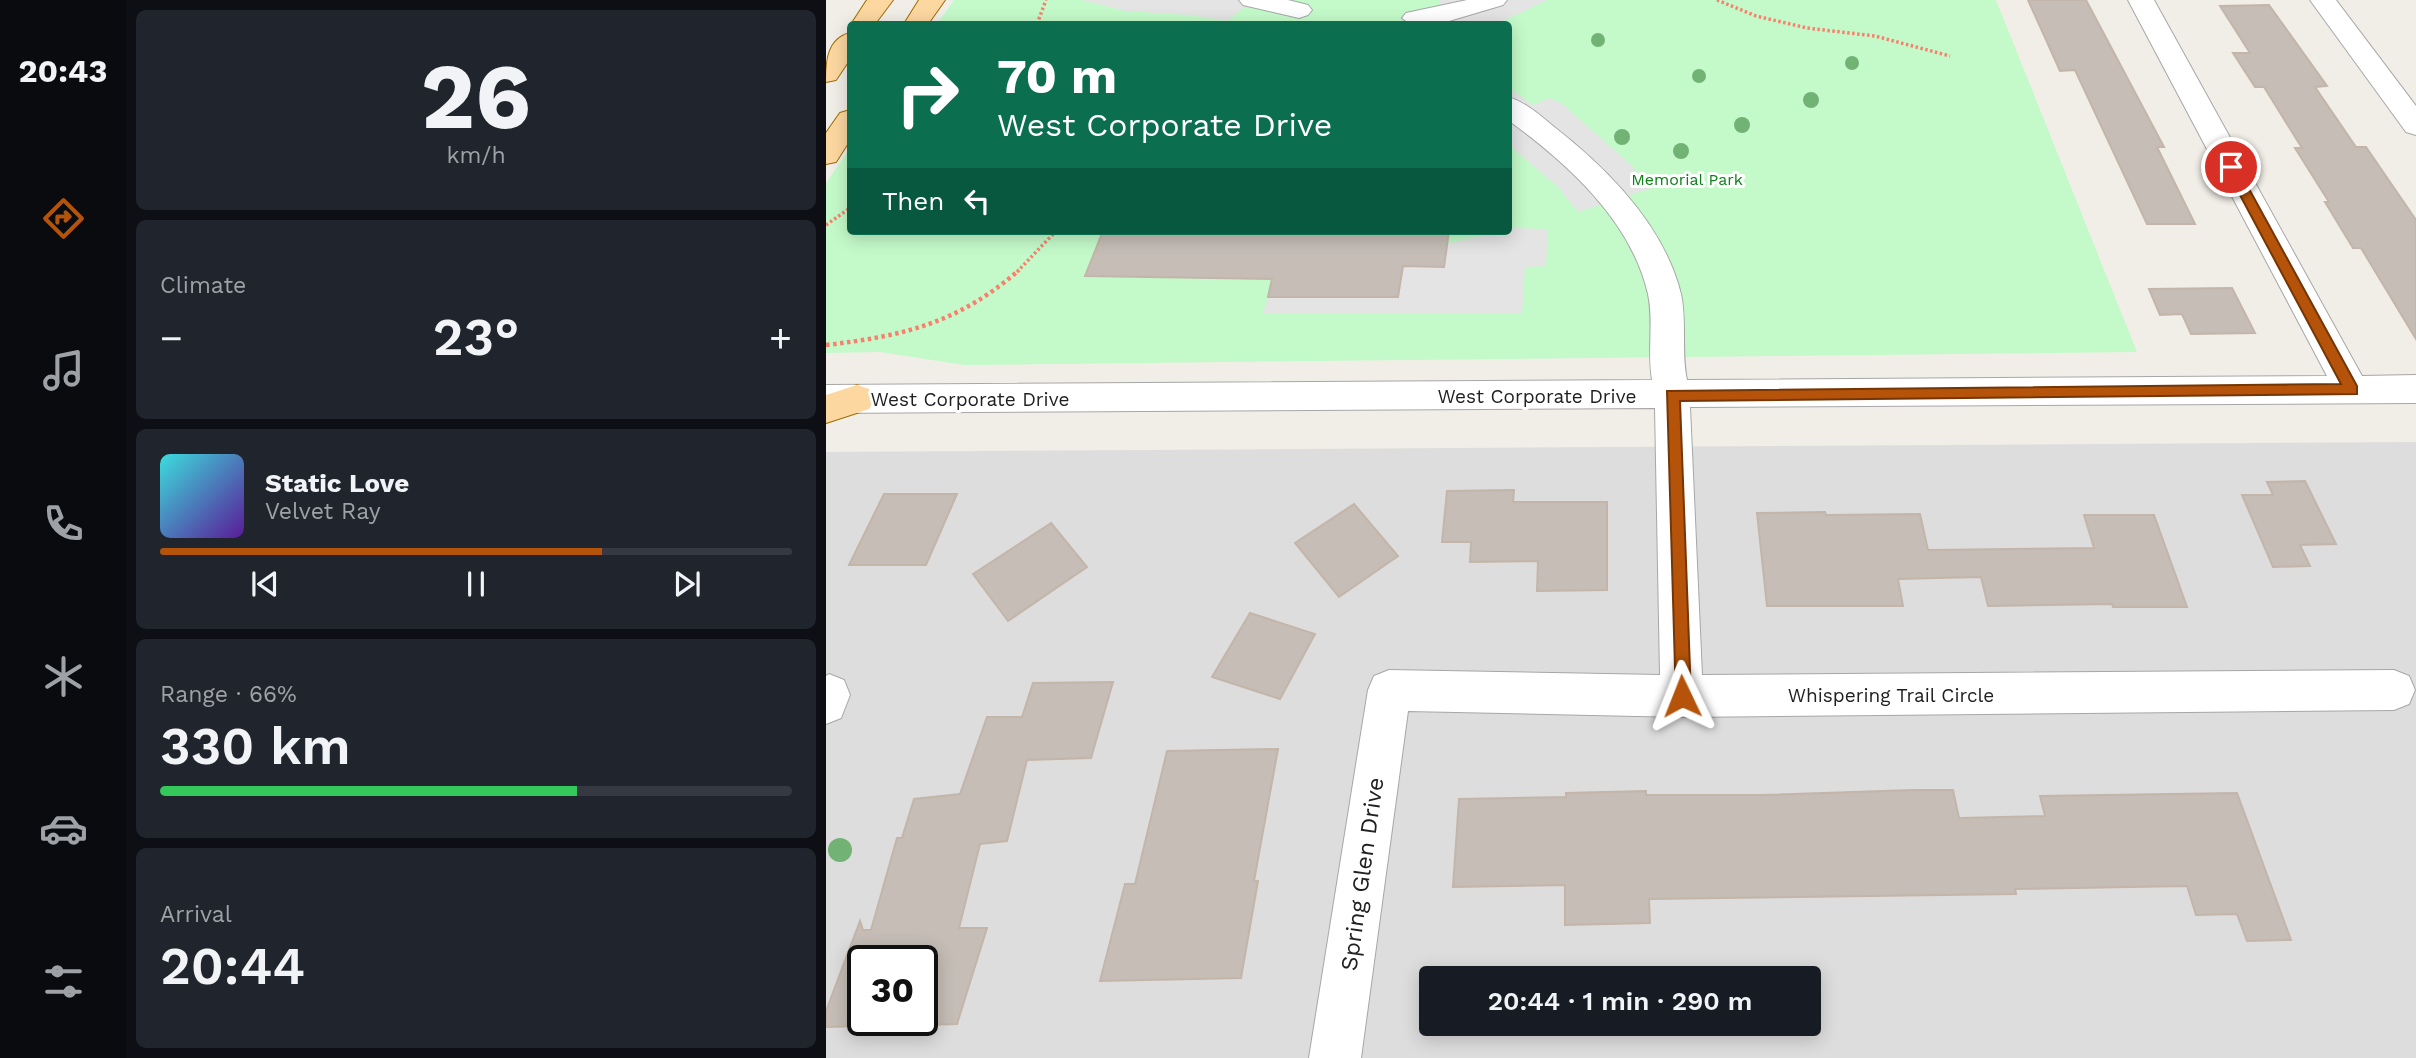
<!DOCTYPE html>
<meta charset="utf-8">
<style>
body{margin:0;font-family:"Work Sans",sans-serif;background:#20242c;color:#f1f3f6;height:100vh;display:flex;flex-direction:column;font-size:26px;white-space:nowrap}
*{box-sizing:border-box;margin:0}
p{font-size:23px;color:#9ea1a6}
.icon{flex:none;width:38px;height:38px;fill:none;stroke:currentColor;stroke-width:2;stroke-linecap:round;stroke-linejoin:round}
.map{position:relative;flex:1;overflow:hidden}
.details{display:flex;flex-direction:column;gap:10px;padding:10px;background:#0d0f14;width:700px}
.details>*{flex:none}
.hud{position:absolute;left:21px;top:21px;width:665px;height:214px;border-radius:7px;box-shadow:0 4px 18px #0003;background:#0b6e4f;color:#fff;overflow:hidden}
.speed{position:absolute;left:21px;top:945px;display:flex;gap:14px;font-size:35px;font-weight:700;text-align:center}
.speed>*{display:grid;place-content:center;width:91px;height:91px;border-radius:50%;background:#171b24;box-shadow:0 4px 18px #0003;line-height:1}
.speed .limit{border:4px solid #111;border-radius:10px;background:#fff;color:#111}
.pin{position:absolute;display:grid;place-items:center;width:60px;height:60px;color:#fff;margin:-30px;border:4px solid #fff;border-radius:50%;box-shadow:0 2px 7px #0007}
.me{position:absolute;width:77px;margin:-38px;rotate:358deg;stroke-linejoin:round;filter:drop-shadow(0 0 5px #0008)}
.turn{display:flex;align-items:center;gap:24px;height:147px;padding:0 35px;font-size:32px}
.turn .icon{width:91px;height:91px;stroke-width:2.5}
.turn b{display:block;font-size:49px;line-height:60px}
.then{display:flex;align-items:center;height:66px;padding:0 35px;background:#0003;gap:14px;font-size:26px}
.big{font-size:52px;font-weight:600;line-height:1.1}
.details .card{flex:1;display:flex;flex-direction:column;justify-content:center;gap:10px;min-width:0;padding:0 24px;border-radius:10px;background:#20242c}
.details .dial{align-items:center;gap:0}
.dial b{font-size:91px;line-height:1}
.song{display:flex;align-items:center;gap:21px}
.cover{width:84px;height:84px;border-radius:10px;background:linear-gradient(135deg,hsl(180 70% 55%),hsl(270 70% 35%))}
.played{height:7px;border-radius:4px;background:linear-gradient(90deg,#b45309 70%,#363941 70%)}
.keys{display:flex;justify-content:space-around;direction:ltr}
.heat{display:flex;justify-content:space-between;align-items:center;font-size:38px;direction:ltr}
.charge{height:10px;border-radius:5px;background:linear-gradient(90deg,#34c759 66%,#363941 0)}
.trip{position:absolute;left:593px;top:966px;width:402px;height:70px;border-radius:7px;background:#171b24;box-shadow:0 4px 18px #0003;font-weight:600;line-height:70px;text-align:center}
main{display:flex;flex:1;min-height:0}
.tab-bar{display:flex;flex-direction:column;width:126px;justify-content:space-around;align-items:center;background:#090b0e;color:#9ea1a6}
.tab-bar .icon{width:49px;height:49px}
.tab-bar .active{color:#b45309}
.tab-bar b{font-size:32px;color:#f1f3f6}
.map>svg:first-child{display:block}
</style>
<main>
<nav class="tab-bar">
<b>20:43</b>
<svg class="icon active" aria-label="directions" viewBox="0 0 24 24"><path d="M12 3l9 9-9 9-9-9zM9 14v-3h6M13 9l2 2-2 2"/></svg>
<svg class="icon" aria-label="music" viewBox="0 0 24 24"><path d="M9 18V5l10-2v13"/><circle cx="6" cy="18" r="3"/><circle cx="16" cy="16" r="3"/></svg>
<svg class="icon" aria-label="phone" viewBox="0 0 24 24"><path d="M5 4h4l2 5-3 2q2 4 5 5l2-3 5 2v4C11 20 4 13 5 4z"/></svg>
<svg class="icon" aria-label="climate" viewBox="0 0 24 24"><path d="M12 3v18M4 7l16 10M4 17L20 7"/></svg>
<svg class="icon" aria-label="car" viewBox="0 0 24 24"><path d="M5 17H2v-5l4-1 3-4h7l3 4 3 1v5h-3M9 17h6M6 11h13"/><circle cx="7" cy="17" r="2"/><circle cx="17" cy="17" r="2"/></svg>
<svg class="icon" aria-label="filters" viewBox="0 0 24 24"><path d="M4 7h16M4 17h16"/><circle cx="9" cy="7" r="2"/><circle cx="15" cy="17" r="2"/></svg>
</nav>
<section class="details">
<div class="card dial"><b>26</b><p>km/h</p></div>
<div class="card"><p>Climate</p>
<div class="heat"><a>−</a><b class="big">23°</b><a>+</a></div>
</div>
<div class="card">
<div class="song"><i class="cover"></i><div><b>Static Love</b><p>Velvet Ray</p></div></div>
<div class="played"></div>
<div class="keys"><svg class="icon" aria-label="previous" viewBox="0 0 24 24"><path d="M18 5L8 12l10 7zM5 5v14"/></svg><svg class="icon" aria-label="pause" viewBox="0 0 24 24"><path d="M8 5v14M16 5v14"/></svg><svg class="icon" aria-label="next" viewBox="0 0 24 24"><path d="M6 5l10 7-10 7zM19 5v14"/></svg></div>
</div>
<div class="card"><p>Range · 66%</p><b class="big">330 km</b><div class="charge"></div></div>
<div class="card"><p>Arrival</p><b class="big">20:44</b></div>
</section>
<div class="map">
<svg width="1590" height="1058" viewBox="0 0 1590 1058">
<rect width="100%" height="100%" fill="#f1eee7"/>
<path fill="#dedddd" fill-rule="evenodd" d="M1590 442V1058H0V452ZM37 961H96V1020H37ZM606 978H984V1024H606Z"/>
<polygon fill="#c4faca" points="128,0 1170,0 1311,352 138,365 54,352 0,353 0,183 24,148 24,231 682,231 682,24 111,24"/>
<g fill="#e4e4e4">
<polygon points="256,0 427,0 401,21 364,15 299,11"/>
<polygon points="613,0 721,0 671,24 619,24"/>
<polygon points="682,87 707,105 723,98 735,103 805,165 826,188 752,212 732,187 683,145"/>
<polygon points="687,228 722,229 720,266 699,267 696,314 437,314 442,297 572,297 577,266 618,266 621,244"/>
</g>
<g fill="#c5bdb6" stroke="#c3b5a9" stroke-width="2">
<polygon points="1202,0 1260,0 1338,147 1331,147 1369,224 1321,224 1249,70 1234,71"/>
<polygon points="1443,5 1501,86 1489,87 1530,147 1540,147 1590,220 1590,339 1535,248 1527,248 1499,202 1503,202 1469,148 1476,148 1438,87 1429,87 1407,53 1424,53 1394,6"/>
<polygon points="277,231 623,231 618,267 577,266 572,297 442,297 446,279 259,276"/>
<polygon points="1406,288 1429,333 1365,334 1356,314 1334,315 1323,289"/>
<polygon points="1479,481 1510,544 1474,545 1484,566 1447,567 1416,495 1447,495 1441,482"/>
<polygon points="688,490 687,502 781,502 781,590 711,591 712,561 644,562 645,542 616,542 621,491"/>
<polygon points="58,494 131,494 100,565 23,565"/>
<polygon points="528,504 572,556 513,597 469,543"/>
<polygon points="999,512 1000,515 1094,514 1102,550 1268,548 1258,515 1328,515 1361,607 1287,607 1286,604 1162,606 1155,577 1072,579 1077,606 941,606 931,513"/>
<polygon points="225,523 261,567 182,621 147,574"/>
<polygon points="424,613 489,634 454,699 386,677"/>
<polygon points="287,682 265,758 201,760 181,841 154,844 133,928 161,928 131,1024 96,1025 96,961 37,961 37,1026 0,1027 0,1011 34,921 37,930 45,930 71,838 76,838 88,799 134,794 161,717 196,717 207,683"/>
<polygon points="452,749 428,881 432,881 415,978 274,981 299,884 309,884 341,751"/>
<polygon points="1087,790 1127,790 1133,818 1219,816 1214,796 1411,793 1465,940 1421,941 1411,914 1370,915 1361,886 1189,889 1190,894 823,899 824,923 739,925 739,885 627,887 633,799 740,797 740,793 820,791 820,795 936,795"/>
</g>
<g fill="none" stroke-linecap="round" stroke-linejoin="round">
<defs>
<g id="minor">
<polygon points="413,0 462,0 482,5 486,10 482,15 473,18 417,5"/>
<polygon points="641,0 681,0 677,5 613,24 584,24 576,18 580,13"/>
<path d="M1302 0H1328L1536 376 1590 375V403L864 407 876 675 1568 670 1583 676 1589 690 1583 704 1568 710 856 717 582 711 535 1058H483L542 690 548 676 563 670 834 675 829 408 0 413V385L826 380C821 351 828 322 822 294 805 220 741 163 682 120V97C699 102 714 115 727 126 781 168 838 225 855 294 861 322 855 352 861 380L1501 376Z"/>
<polygon points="1484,0 1510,0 1590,106 1590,135 1580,132"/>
<polygon points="3,674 18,680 24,695 15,718 0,724 0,676"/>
</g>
<g id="major">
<polygon points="41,0 67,0 49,24 24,26"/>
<polygon points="93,0 119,0 102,24 78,24"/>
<path d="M24 33V59L10 80 0 82C0 62 1 39 24 33Z"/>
<polygon points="24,110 24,140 10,162 0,164 0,133 14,113"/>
<polygon points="31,385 43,389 49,399 43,409 0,423 0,395"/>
</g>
</defs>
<use href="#minor" stroke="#a7a7a7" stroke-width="2"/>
<use href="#major" stroke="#9c6c00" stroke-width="2"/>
<g stroke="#fa806e" stroke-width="3.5" stroke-dasharray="2.5 2.5" stroke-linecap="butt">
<polyline points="891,0 930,16 981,28 1049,36 1124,56"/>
<polyline points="211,24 220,0"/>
<polyline points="0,225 24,208"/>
<polyline points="191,272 230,231"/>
</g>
<path stroke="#fa806e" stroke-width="4.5" stroke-dasharray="3.5 3.5" stroke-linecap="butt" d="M0 345C77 336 133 323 193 270"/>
<use href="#minor" fill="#fff" fill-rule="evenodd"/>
<use href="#major" fill="#fcd7a0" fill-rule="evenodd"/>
</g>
<g fill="#72b275">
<circle cx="772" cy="40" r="7"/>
<circle cx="1026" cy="63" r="7"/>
<circle cx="873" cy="76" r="7"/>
<circle cx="985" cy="100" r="8"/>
<circle cx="916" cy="125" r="8"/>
<circle cx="796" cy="137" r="8"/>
<circle cx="855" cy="151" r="8"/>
<circle cx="14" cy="850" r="12"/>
</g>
<polygon fill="#b45309" stroke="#753606" stroke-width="2" points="1405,163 1411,167 1531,386 1531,394 854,401 865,696 863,702 856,705 850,702 841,391 1515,384 1399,167"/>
<g text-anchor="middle" stroke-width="6" stroke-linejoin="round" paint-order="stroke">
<g font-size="16" fill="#0b8118" stroke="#fff">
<text x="861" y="185">Memorial Park</text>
</g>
<g font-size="19" fill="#202020" stroke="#fff">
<text x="711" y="403">West Corporate Drive</text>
<text x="144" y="406">West Corporate Drive</text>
<text x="1065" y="702">Whispering Trail Circle</text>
</g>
<g font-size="23" fill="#202020" stroke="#fff">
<text transform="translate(536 874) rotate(-82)" y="8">Spring Glen Drive</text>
</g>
</g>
</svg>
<div class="speed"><div class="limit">30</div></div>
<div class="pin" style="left:1405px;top:167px;background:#d93025"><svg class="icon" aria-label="arrive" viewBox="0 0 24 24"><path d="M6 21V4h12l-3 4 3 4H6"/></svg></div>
<svg class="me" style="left:856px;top:696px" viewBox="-20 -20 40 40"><path d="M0-17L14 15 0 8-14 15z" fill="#b45309" stroke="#fff" stroke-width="4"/></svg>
<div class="trip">20:44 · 1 min · 290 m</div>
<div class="hud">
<div class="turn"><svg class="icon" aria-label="right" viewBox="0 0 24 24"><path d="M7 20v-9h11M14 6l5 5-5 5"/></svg><div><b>70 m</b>West Corporate Drive</div></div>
<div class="then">Then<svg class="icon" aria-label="left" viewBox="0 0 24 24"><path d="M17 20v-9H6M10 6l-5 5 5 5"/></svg></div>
</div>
</div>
</main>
